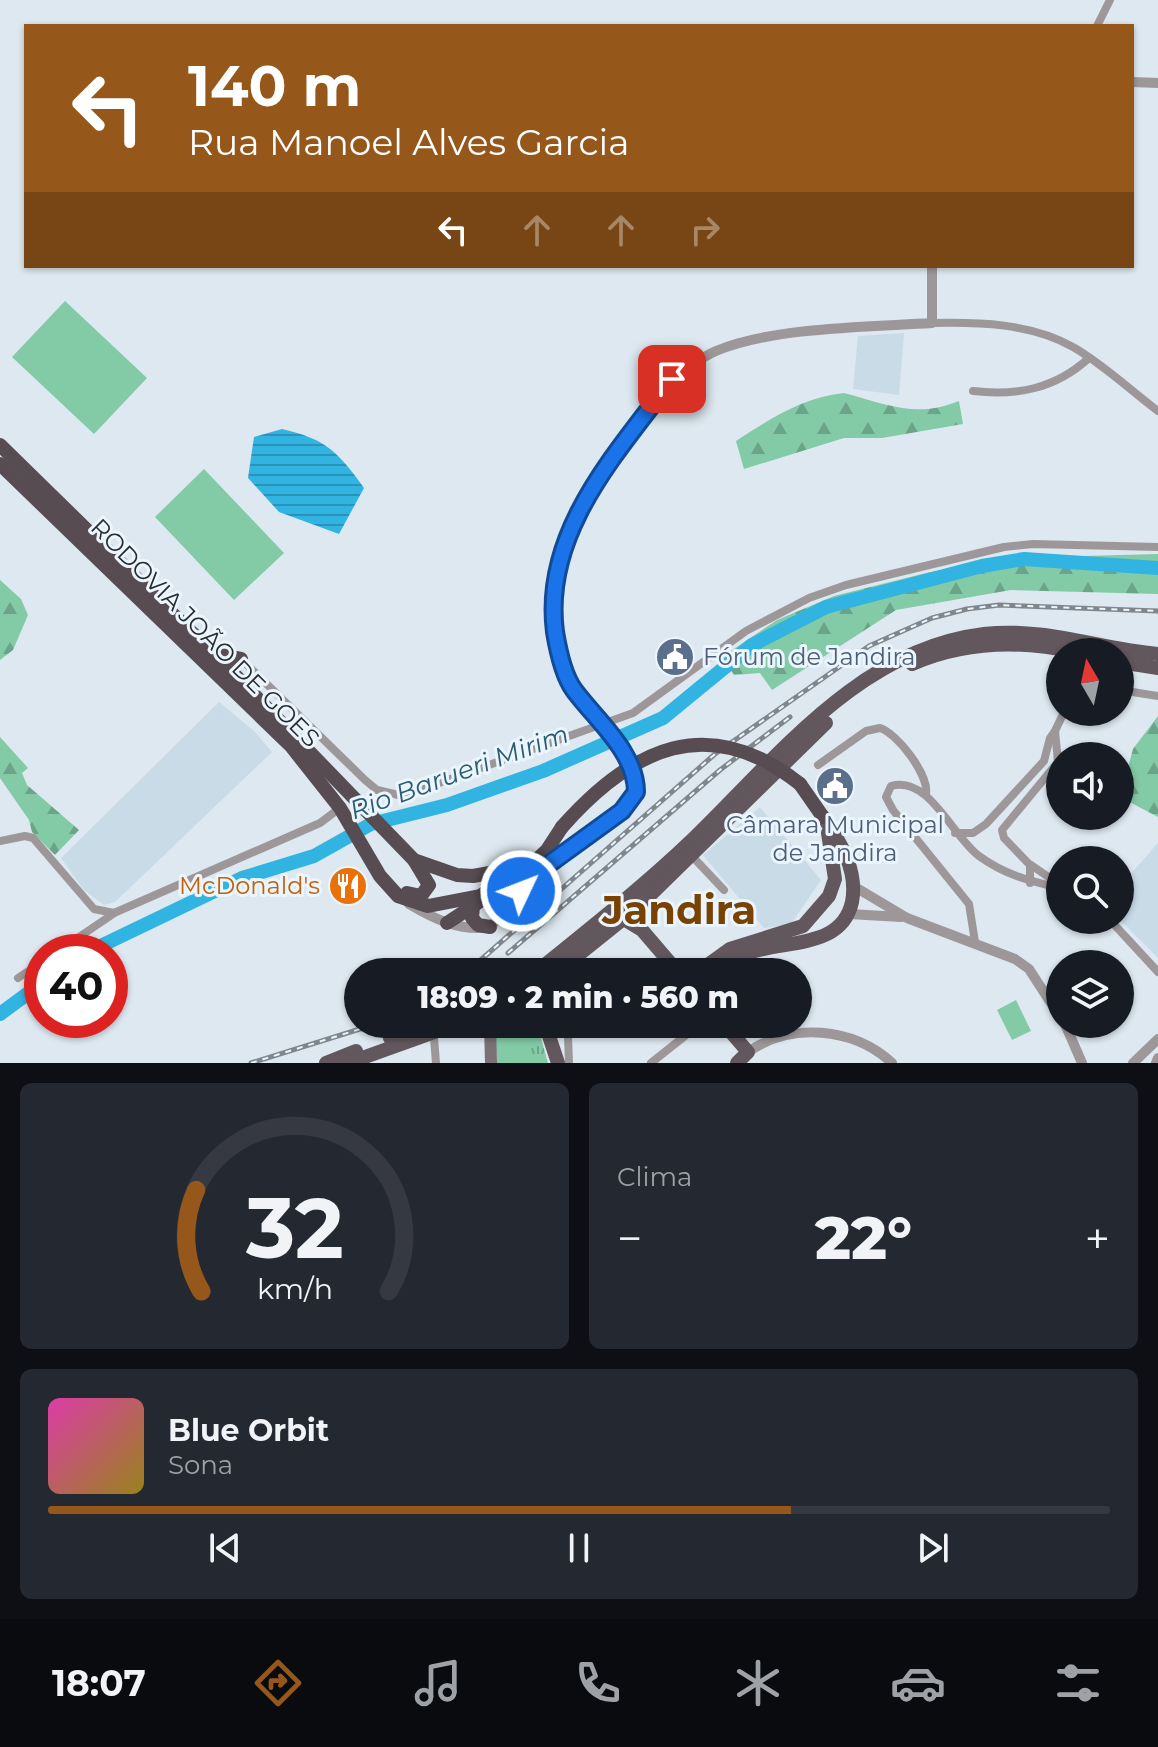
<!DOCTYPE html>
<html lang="pt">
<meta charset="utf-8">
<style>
body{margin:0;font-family:Montserrat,sans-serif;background:#242831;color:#f1f3f6;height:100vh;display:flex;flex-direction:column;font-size:30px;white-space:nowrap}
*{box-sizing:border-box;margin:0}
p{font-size:26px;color:#9ea1a6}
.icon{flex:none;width:44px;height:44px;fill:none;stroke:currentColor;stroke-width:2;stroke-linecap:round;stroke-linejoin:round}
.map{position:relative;height:1063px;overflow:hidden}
.details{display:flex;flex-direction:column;gap:20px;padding:20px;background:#0d0f14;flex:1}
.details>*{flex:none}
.hud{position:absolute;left:24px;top:24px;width:1110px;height:244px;border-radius:0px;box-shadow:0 2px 6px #0004;background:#95581a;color:#fff;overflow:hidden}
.needle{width:52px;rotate:351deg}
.controls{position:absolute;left:1046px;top:638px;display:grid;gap:16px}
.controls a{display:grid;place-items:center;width:88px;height:88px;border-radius:50%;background:#171b24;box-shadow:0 2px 6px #0004;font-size:40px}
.speed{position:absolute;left:24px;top:934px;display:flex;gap:16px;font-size:40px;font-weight:700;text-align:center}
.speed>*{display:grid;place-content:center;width:104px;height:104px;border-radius:50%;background:#171b24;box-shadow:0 2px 6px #0004;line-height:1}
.speed .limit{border:12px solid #d22;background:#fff;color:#111}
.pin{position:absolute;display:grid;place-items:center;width:68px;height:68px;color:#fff;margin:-34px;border-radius:16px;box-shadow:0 4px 12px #0006}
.me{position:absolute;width:88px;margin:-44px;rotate:47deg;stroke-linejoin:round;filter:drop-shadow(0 0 6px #0008)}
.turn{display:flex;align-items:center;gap:28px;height:168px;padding:0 32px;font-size:36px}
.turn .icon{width:104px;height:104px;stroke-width:2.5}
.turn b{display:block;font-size:56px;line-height:68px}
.lanes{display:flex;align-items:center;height:76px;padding:0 32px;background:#0003;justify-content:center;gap:40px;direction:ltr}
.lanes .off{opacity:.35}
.big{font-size:60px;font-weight:800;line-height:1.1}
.details .tile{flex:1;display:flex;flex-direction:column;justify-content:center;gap:12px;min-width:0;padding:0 28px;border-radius:12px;background:#242831}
.details .dial{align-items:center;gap:0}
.dial svg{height:208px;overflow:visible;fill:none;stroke:#363941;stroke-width:7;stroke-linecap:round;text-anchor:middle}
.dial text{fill:#f1f3f6;stroke:none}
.song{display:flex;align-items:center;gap:24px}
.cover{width:96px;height:96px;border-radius:12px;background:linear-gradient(135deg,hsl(320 70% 55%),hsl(50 70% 35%))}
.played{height:8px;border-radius:4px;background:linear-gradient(90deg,#95581a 70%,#363941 70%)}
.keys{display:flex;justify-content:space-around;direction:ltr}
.heat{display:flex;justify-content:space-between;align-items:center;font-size:44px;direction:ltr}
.details .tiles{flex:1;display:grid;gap:20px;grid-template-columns:1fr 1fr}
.tile:last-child{grid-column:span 2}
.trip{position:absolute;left:344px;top:958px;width:468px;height:80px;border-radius:40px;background:#171b24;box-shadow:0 2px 6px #0004;font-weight:800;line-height:80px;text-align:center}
.tab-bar{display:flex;height:128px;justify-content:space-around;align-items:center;background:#090b0e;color:#9ea1a6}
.tab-bar .icon{width:56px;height:56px}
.tab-bar .on{color:#95581a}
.tab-bar b{font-size:36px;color:#f1f3f6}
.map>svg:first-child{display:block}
</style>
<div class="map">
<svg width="1158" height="1063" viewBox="0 0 1158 1063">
<defs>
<pattern id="forest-firs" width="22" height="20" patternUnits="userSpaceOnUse" patternTransform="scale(2)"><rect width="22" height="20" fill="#83caa7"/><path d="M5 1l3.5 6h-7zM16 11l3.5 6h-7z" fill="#6ba488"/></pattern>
<pattern id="park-tufts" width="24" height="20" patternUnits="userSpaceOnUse" patternTransform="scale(2)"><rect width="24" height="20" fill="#83caa7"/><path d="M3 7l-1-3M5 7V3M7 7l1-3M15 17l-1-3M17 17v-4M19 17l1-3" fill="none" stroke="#6ba488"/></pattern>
<pattern id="water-rules" width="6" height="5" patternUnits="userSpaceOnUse" patternTransform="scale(2)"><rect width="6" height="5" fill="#31b4e1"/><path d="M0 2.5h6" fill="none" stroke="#2a93b7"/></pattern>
</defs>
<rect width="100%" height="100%" fill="#dde8f0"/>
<g fill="#cadbe8">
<polygon points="904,333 899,395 853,389 858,336"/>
<polygon points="219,702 255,732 272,752 115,902 104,905 97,900 83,889 61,858"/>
<polygon points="760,807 821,880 791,924 764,928 703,855"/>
<polygon points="1158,843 1158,958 1120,920 1120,886"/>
</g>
<g fill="#83caa7">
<polygon points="65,301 147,378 94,434 12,357"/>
<polygon points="204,469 284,553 234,600 155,517"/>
<polygon points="1016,1000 1031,1031 1012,1040 997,1010"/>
</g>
<g fill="url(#forest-firs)">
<path d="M844 393C887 404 915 419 959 401L963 424 882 438H844L744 469 736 441C772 418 801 398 844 393Z"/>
<polygon points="1158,554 1158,594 1011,590 896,610 772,690 760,673 734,675 722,657 777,620 834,596 926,573 1009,558"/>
<polygon points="0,580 21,599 28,615 13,650 0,660"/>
<polygon points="1158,716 1158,817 1120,797 1133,749"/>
<polygon points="0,737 28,768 22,773 27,785 79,830 55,855 32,832 29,820 0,778"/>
</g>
<polygon fill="url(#park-tufts)" points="495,1024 537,1024 548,1063 497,1063"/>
<path fill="url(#water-rules)" d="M282 429C326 439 338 452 364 488L339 534 279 512 248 478 254 437Z"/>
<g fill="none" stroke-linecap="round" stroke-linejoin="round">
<g stroke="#31b4e1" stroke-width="14">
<polyline points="88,952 242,878 314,856 371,824 447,805 543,771 663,718 752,645 826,607 982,566 1024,559 1158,568"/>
<polyline points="0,1014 42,983"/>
</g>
<g stroke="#9d979a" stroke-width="8">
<polyline points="1097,26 1110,0"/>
<path d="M932 323C978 322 1031 323 1073 347 1103 364 1130 390 1158 411"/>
<path d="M973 391C1017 396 1055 389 1089 358"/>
<polyline points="241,659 365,780 377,790 403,796 633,713 746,631 809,598 846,585 1004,547 1033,544 1158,547"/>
<polyline points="1120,690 1158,696"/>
<path d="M818 765 866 731 880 728C898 734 929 775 926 794"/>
<polyline points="955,833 973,833 986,824 1044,761 1050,738 1055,731"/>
<polyline points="0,841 25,836 33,838 94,909 114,913 320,823 340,808"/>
<polyline points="691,855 724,890"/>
<polyline points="1031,865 1060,885"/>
<polyline points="1030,883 1030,865 1004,838 1002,830 1058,762 1055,731 1064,712"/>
<polyline points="1110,920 1158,972"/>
<path d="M975 942 969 904 893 810 886 797 891 786C929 775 952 836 979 856 1005 875 1030 881 1060 888"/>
<polyline points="57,952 113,914"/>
<polyline points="647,972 665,957"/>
<polyline points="18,978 42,962"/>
<polyline points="434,1038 436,1063"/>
<polyline points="569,1063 568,1036 583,1024"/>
<polyline points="651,1063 700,1024"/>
</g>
<g stroke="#9d979a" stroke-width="10">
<polyline points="1132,82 1158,83"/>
<polyline points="855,887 907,918 1015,959 1029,969 1060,1017"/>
<path d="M409 904C434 919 461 932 490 927L549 864 595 832 633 798C649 762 585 713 570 686 549 647 550 596 561 555 577 495 658 376 716 351 773 327 869 327 932 323V266"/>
<polyline points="849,914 901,917"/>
<polyline points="1065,1024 1082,1063"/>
<path d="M748 1052C790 1022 854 1027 892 1063"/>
<polyline points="1133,1063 1158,1039"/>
<polyline points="1156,1063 1158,1058"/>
</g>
<polyline stroke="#7a7275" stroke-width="12" points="490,1024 491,1063"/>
<g stroke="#61575c" stroke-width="14">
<polyline points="1120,662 1158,668"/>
<path d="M912 664C965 641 1020 640 1075 652"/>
<polyline points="619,916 642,930 678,972"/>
<path d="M536 972C589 929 644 886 693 839 778 757 859 649 984 634 1044 627 1099 649 1158 654"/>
<polyline points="557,972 638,907 826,723"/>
<polyline points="698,972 730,949 803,926 829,896 835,879 828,833"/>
<path d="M719 972C751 930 839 962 852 902 858 871 841 842 823 817"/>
<polyline points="545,1024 558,1063"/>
<polyline points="724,1024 748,1052 737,1063"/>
<polyline points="390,1038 427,1024"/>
<polyline points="326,1063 356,1051"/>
<polyline points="348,1063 457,1024"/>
</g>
<g stroke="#564c51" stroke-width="14">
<polyline points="0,445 233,673 414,860 457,875 473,876 501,871 525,859"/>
<polyline points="0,464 291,746 340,808 380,876 398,896 428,906 480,896 531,865 547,850 562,827"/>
<polyline points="214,654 241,659"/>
<polyline points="800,784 823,817"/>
<polyline points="407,893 421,896 429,885 414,860"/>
<polyline points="484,898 473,906 472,918 478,925 490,927"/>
<polyline points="447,923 473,906"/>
</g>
<defs>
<g id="rail">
<polyline points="508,953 720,770 790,717"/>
<polyline points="467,972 715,754 869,646 932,618 967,609 999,605 1158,611"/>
<polyline points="251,1063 376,1024"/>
</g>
</defs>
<use href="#rail" stroke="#80878c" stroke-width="5"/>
<use href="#rail" stroke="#eaf5fe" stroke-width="2" stroke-dasharray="6" stroke-linecap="butt"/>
<path stroke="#564c51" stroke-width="14" d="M562 827C632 748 708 711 800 784"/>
</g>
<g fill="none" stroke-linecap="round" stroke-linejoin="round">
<defs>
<path id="route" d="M521 891 549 864 622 811 636 792C636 752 596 720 574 690 563 675 558 650 555 632 542 532 617 453 672 379"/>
</defs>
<use href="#route" stroke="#114b97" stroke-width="20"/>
<use href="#route" stroke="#1a73e8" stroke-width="14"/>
</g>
<defs>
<symbol id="civic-disc" viewBox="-11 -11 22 22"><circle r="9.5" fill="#5c6f8a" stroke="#eaf5fe"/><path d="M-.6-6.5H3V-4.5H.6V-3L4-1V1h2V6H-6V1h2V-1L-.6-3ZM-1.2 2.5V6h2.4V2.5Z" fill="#fff"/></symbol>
<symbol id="restaurant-disc" viewBox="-11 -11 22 22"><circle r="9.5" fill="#e8710a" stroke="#eaf5fe"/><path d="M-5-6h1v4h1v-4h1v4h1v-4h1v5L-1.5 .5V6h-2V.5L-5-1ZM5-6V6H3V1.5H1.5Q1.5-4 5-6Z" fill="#fff"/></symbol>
</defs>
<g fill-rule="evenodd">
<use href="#civic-disc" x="653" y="635" width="44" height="44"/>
<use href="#civic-disc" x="813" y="764" width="44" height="44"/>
<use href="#restaurant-disc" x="326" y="864" width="44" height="44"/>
</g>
<g text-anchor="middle" stroke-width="6" stroke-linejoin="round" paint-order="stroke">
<g font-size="24" fill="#272b2e" stroke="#eaf5fe">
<text transform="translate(205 633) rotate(45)" y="8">RODOVIA JOÃO DE GOES</text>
</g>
<g font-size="24" fill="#4e5e75" stroke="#eaf5fe" text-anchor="start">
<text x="703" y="665">Fórum de Jandira</text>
<text x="835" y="833" text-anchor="middle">Câmara Municipal<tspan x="835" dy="28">de Jandira</tspan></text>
</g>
<g font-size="24" fill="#c56008" stroke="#eaf5fe" text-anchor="end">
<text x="320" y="894">McDonald's</text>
</g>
<g font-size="26" font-style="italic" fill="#2c5d71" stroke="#eaf5fe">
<text transform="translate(459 772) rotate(-20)" y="9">Rio Barueri Mirim</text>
</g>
<g font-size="40" font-weight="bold" fill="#784203" stroke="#eaf5fe">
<text x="679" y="924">Jandira</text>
</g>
</g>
</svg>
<div class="controls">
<a><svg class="needle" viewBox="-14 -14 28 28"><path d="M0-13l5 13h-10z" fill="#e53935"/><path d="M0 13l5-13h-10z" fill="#9ea1a6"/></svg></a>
<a><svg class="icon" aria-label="sound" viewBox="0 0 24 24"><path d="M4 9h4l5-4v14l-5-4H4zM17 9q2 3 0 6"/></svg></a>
<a><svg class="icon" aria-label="search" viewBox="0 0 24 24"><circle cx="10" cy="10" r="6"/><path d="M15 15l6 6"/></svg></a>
<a><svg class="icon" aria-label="layers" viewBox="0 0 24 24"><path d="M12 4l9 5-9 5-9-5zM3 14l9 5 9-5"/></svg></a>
</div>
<div class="speed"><div class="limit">40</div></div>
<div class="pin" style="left:672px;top:379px;background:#d93025"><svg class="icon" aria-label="arrive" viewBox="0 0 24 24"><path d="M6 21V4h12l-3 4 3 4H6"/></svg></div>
<svg class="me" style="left:521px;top:891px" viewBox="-20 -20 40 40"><circle r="17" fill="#1a73e8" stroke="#fff" stroke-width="3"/><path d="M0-11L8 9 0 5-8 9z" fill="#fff"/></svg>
<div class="trip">18:09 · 2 min · 560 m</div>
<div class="hud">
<div class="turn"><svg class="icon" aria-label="left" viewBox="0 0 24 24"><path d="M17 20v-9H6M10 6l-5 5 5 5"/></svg><div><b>140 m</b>Rua Manoel Alves Garcia</div></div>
<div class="lanes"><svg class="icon" aria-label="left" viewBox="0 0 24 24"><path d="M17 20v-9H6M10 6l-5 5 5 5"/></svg><svg class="icon off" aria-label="ahead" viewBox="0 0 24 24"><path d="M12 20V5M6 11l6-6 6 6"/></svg><svg class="icon off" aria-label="ahead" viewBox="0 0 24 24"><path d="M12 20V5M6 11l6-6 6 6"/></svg><svg class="icon off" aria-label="right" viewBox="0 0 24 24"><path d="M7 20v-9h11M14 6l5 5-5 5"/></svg></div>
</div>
</div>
<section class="details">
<div class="tiles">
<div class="tile dial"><svg viewBox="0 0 100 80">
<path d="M14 69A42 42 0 1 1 86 69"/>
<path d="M14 69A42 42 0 0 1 12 30" stroke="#95581a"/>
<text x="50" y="56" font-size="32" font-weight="700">32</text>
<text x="50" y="72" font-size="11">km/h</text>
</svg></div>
<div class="tile"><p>Clima</p>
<div class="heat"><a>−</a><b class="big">22°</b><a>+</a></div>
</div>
<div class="tile">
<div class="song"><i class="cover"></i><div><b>Blue Orbit</b><p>Sona</p></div></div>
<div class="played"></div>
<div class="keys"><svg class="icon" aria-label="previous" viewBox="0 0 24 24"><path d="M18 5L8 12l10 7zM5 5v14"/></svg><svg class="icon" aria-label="pause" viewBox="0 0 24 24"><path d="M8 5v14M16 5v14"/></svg><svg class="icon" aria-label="next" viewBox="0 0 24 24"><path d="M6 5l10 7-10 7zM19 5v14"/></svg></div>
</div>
</div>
</section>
<nav class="tab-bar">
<b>18:07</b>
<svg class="icon on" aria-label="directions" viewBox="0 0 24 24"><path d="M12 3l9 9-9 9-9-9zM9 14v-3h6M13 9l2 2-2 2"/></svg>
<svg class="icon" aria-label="music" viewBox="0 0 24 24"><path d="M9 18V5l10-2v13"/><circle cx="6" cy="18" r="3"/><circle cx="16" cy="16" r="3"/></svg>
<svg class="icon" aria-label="phone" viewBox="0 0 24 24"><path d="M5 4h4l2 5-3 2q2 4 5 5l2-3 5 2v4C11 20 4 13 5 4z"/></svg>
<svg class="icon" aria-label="climate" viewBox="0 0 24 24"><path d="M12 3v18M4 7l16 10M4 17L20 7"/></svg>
<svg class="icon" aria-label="car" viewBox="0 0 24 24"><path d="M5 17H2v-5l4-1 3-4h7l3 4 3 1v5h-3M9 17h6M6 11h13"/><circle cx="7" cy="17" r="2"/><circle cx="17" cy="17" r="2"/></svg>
<svg class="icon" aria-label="filters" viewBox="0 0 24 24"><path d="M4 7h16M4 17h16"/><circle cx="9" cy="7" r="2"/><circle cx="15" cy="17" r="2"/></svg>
</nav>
